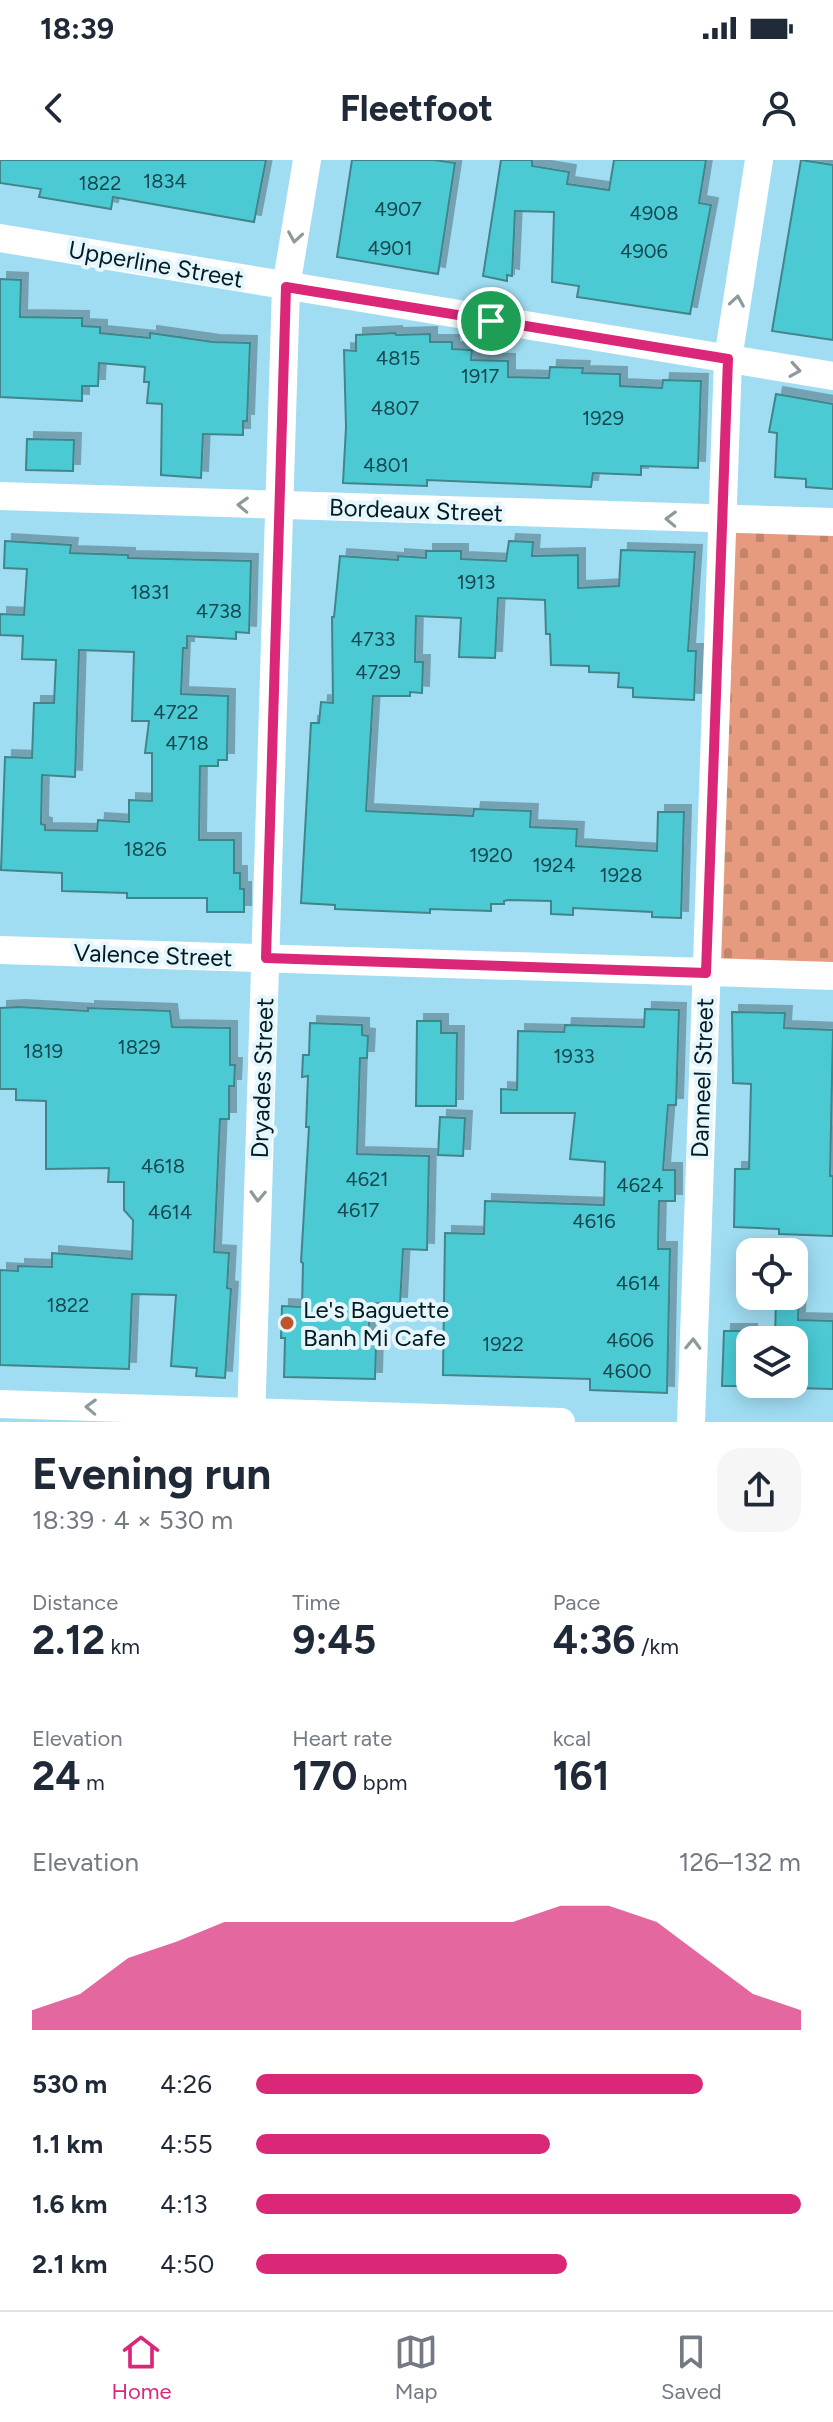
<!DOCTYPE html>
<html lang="en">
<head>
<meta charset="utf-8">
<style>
	:root { --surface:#fff; --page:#f6f6f7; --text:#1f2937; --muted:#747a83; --line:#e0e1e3; --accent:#db2777 }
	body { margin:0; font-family:Figtree,sans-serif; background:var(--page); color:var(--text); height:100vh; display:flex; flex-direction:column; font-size:30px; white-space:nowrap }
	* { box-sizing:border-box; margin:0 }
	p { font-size:26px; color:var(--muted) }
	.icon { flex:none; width:44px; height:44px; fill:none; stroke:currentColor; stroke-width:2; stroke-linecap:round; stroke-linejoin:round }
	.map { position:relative; height:1262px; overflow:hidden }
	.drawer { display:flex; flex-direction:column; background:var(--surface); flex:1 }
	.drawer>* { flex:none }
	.controls { position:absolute; left:736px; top:1078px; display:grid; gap:16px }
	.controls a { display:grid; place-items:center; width:72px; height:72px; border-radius:16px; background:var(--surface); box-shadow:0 4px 20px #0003; font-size:40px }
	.pin { position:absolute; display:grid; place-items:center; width:68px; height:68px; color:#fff; margin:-34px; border:4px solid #fff; border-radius:50%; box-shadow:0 2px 8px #0007 }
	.round { display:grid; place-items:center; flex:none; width:84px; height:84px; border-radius:24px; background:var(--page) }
	.head { display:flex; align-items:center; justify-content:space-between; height:136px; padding:0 32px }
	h1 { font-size:44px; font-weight:700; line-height:60px }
	.figures { display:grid; grid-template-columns:repeat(3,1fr); gap:12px; height:136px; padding:8px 32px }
	.figures div { display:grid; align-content:center }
	.figures b { font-size:40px; font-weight:700 }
	.figures small { font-size:22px; font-weight:400 }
	.figures p { font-size:22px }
	.chart { height:224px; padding:16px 32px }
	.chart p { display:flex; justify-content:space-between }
	.chart svg { width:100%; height:144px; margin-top:8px; fill:var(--accent); opacity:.7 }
	ul { padding:0 32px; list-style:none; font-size:26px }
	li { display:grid; grid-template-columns:128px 96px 1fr; align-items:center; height:60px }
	li i { height:20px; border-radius:10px; background:var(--accent) }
	.status { display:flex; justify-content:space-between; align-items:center; height:56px; padding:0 40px; background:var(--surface); direction:ltr }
	.status svg { height:22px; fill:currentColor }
	header { display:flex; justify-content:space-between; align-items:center; height:104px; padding:0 32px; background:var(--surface); font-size:36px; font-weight:700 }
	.menu { display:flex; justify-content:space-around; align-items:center; height:112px; border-top:2px solid var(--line); background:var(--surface); font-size:22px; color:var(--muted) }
	.menu a { display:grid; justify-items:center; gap:4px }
	.menu .on { color:var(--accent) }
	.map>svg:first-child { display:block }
	.cemetery { fill:url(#cemetery-stones) }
	.building { fill:#4ccad4; stroke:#41858a; stroke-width:2; fill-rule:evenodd; filter:url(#shadow) }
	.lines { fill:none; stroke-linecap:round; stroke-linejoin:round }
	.street { stroke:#fff; stroke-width:28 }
	.oneway { stroke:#8e999c }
	.route-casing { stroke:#fff; stroke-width:16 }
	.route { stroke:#db2777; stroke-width:10 }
	.poi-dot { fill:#bd572a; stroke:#e5f6fd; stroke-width:3 }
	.labels { text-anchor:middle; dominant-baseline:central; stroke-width:8; stroke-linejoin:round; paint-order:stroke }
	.number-label { font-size:20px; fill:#154850 }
	.street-label { font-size:24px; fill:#031c24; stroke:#e5f6fd }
	.poi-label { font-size:24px; fill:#031c24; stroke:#e5f6fd; text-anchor:start }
</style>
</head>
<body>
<div class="status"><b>18:39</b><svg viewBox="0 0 49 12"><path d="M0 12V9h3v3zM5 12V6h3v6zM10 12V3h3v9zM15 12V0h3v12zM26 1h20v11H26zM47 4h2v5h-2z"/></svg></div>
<header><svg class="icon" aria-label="back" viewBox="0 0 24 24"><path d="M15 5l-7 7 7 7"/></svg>Fleetfoot<svg class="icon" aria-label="person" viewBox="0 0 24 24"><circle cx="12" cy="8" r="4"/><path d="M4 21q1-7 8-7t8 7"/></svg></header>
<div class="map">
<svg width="833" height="1262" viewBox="0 0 833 1262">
	<defs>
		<pattern id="cemetery-stones" width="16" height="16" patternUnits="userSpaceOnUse" patternTransform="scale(2)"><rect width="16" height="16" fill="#e69b7e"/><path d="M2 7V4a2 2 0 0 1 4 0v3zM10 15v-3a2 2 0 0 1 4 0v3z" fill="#c4856d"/></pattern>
		<filter id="shadow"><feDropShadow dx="7" dy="-7" stdDeviation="0" flood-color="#0004"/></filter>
	</defs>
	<rect width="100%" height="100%" fill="#a0ddf3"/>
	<polygon class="cemetery" points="723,361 833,362 833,816 706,813"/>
	<g class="building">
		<polygon points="0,0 266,0 254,62 113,37 111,49 39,37 41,29 0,23"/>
		<polygon points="352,0 434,0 455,3 438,114 337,97"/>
		<polygon points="501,0 532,0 532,6 569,12 567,24 609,30 614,0 706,0 699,43 711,45 690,154 577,137 579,126 552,122 554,52 515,51 512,116 507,115 507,121 483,116"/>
		<polygon points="801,0 833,5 833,180 772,171"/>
		<polygon points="0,119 21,120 20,157 82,158 82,166 100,167 100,173 150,178 150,173 213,182 250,183 247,261 243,261 243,275 203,274 201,318 161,315 162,244 147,243 149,222 144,222 145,207 99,203 98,226 82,226 82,241 0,237"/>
		<polygon points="395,173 396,175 430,174 430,182 452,182 452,189 472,190 471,200 508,201 508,217 549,218 550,207 583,208 582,213 620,214 620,226 662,228 663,220 701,221 698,308 641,306 641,315 593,313 591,327 427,320 427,326 343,323 346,267 344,190 356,191 356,175"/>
		<polygon points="776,234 833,244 833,329 806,327 806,319 775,317 777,273 769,272"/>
		<polygon points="27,279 74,280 73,311 26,310"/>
		<path d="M5,381L71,385L70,393L128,395V398L251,401L249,473L236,472V479L187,476V488H183L181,534L228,536L227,600H218V606H200L199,680H234V713H240V729H244V752H207V738H127V733L62,731V713L1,710L5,597L32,598L34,543H54L56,500L22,499L23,476L0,475V454L24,455L27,409L4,408ZM79,490L134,492L132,561H149L145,593H152V641L129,640V662L98,660L97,671L45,670V665L41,664L42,615L75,617Z"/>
		<polygon points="509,381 533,382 532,396 578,395 578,428 619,426 621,390 695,392 688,491 696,491 694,540 633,537 633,528 618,527 619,513 589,512 589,506 551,505 550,474 546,474 545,440 498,438 495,498 459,497 461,458 416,456 415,502 423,502 422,533 410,532 410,536 373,536 366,651 473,656 474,649 531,651 530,667 577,669 576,686 657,691 658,652 684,652 681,758 652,757 652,752 573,748 573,755 551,754 551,741 508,740 504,741 504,744 491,744 491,751 430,749 430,753 335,749 335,745 301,743 311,563 319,563 321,542 333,543 332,457 334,457 340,396 398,400 398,396 426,398 426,391 461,391 461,399 506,401"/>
		<polygon points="19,847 88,851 88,848 170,851 172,867 230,868 230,905 235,905 234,926 229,926 229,959 220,959 214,1092 229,1093 227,1128 231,1129 225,1218 196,1216 197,1208 171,1206 176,1135 132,1134 129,1209 0,1205 0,1110 18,1111 18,1106 52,1107 52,1093 132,1099 133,1060 124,1050 124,1022 108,1022 109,1008 46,1009 46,941 16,940 16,929 0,929 0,848"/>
		<polygon points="645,849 679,850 676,945 668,945 663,1010 675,1010 675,1041 659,1041 658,1089 670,1089 667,1233 590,1230 590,1219 443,1215 445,1073 484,1074 485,1041 604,1045 605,1002 570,999 575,953 501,953 501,929 517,930 518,871 564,872 565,865 644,867"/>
		<polygon points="732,852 785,853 784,868 833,870 830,1016 833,1016 833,1076 779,1074 779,1069 734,1067 735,1009 749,1009 751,924 733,923"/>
		<polygon points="417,861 441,861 441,873 457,873 456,946 416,946"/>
		<polygon points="310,863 362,865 362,875 368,876 367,898 360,898 357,994 429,996 427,1090 403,1089 400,1144 370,1143 368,1185 376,1185 375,1219 284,1217 285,1178 281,1178 282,1146 302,1147 303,1103 301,1102 309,967 306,967 308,916 302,917 303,895 309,895"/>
		<polygon points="440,957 465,958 463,996 438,995"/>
		<polygon points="776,1136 799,1136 798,1160 833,1161 833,1229 794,1228 794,1180 775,1180"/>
		<polygon points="724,1171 750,1171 750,1226 722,1226"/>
	</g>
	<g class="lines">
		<g class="street">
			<polyline points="0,78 833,216"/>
			<polyline points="0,336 833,362"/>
			<polyline points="0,790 833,816"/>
			<polyline points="0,1244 561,1262"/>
			<polyline points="251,1262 286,127 307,0"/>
			<polyline points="691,1262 728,199 759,0"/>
		</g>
	</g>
	<defs><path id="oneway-chevron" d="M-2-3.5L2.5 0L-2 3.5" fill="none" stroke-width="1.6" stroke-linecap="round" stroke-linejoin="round" transform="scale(2)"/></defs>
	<g class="oneway">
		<use href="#oneway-chevron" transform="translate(295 77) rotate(99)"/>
		<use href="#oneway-chevron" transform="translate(737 141) rotate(-81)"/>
		<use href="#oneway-chevron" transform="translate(795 210) rotate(9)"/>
		<use href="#oneway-chevron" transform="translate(243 345) rotate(-178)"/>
		<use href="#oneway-chevron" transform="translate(671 359) rotate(-178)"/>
		<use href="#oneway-chevron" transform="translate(258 1036) rotate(92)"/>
		<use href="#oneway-chevron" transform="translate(693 1184) rotate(-88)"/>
		<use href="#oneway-chevron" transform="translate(91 1247) rotate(-178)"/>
	</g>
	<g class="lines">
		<g class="route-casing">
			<polygon id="route" points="286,127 728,199 706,813 266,798"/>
		</g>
		<use href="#route" class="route"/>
	</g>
	<circle class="poi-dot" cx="287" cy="1163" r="8"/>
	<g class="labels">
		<g class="number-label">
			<text x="165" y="21">1834</text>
			<text x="100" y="23">1822</text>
			<text x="398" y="49">4907</text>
			<text x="654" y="53">4908</text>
			<text x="390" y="88">4901</text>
			<text x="644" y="91">4906</text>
			<text x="398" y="198">4815</text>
			<text x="480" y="216">1917</text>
			<text x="395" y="248">4807</text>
			<text x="603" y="258">1929</text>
			<text x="386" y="305">4801</text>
			<text x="476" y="422">1913</text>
			<text x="150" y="432">1831</text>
			<text x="219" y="451">4738</text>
			<text x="373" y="479">4733</text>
			<text x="378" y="512">4729</text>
			<text x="176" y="552">4722</text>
			<text x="187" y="583">4718</text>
			<text x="145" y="689">1826</text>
			<text x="491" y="695">1920</text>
			<text x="554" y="705">1924</text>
			<text x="621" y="715">1928</text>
			<text x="139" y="887">1829</text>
			<text x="43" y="891">1819</text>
			<text x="574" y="896">1933</text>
			<text x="163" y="1006">4618</text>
			<text x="367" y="1019">4621</text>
			<text x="640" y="1025">4624</text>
			<text x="358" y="1050">4617</text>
			<text x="170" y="1052">4614</text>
			<text x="594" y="1061">4616</text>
			<text x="638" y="1123">4614</text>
			<text x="68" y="1145">1822</text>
			<text x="630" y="1180">4606</text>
			<text x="503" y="1184">1922</text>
			<text x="627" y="1211">4600</text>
		</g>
		<g class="street-label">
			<text transform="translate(156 104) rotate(10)">Upperline Street</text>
			<text transform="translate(416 350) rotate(2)">Bordeaux Street</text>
			<text transform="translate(153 795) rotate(2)">Valence Street</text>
			<text transform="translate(262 918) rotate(-88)">Dryades Street</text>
			<text transform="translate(702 918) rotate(-88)">Danneel Street</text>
		</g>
		<g class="poi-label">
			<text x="303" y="1149">Le's Baguette<tspan x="303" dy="28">Banh Mi Cafe</tspan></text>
		</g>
	</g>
</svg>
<div class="controls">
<a><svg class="icon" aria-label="locate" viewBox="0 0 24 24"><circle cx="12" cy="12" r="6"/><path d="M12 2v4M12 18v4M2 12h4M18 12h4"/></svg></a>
<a><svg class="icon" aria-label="layers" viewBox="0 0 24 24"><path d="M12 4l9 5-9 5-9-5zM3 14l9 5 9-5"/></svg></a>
</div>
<div class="pin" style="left:491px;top:161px;background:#1e9e55"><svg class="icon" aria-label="arrive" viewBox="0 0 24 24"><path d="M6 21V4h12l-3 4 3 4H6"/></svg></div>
</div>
<section class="drawer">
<div class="head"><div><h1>Evening run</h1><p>18:39 · 4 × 530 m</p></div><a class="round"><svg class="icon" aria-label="share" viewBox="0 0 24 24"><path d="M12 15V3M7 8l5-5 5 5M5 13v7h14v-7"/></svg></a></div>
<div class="figures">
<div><p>Distance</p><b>2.12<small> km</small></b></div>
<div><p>Time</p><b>9:45</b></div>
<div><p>Pace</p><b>4:36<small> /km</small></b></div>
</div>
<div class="figures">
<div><p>Elevation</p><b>24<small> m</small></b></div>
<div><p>Heart rate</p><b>170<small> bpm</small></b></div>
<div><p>kcal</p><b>161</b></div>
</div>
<div class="chart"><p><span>Elevation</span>126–132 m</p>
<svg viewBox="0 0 160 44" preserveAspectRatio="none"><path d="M0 44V38L10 33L20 22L30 17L40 11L50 11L60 11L70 11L80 11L90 11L100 11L110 6L120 6L130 11L140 22L150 33L160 38V44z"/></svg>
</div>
<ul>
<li><b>530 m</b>4:26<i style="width:82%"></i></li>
<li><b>1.1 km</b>4:55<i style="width:54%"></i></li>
<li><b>1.6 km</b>4:13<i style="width:100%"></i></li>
<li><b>2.1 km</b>4:50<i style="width:57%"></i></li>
</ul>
</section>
<nav class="menu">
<a class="on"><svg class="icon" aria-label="home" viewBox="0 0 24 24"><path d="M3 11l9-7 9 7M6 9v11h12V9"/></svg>Home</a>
<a><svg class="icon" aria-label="map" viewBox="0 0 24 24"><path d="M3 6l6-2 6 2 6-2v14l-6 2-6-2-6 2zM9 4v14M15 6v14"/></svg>Map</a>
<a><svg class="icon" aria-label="saved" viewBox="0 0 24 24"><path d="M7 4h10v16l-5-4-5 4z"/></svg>Saved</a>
</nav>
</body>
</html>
